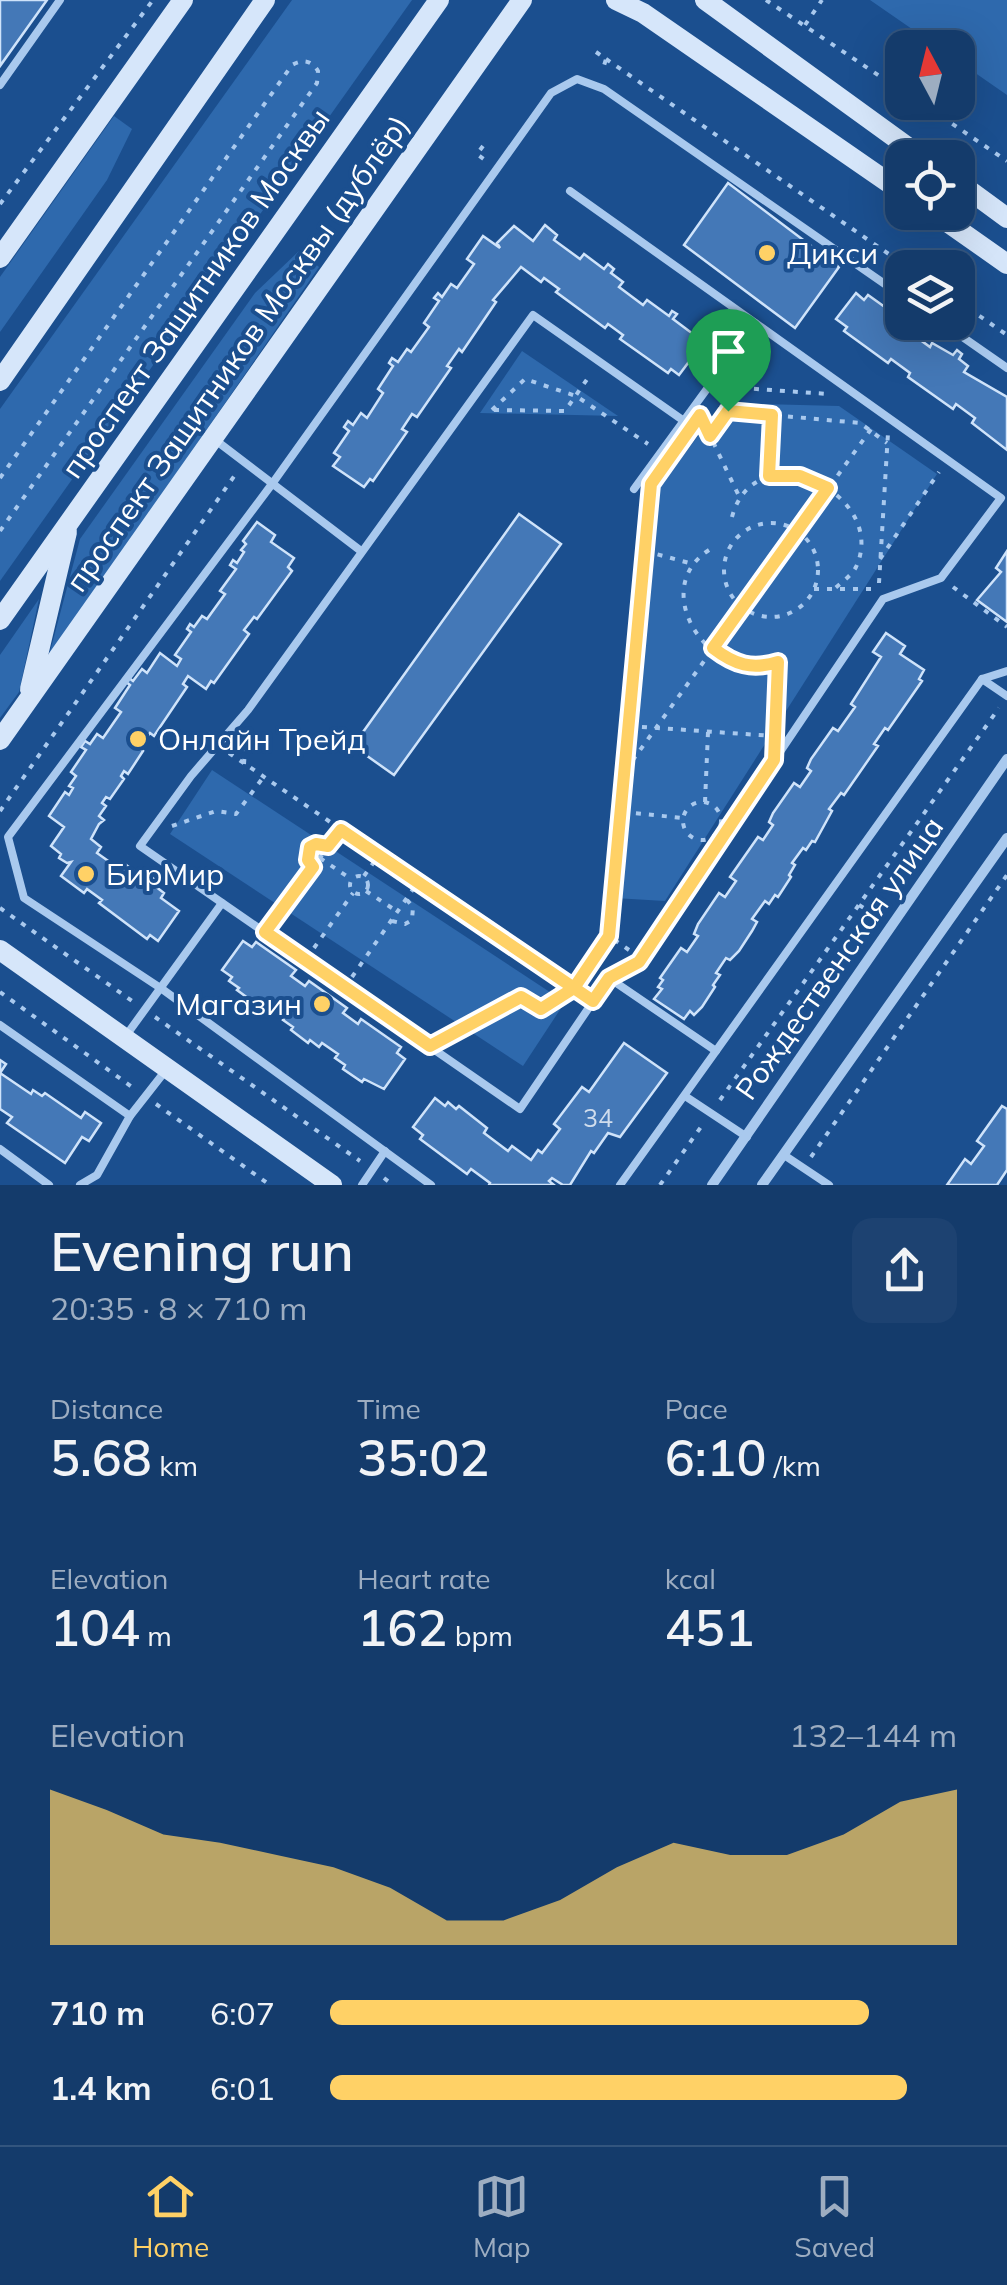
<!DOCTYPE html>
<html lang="en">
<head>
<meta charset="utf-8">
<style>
	:root { --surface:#143b6b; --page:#1d4271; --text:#f1f3f6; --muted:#9dadc1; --line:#33557e; --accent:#ffd166 }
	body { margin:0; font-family:Mulish,sans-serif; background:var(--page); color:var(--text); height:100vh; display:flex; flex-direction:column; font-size:38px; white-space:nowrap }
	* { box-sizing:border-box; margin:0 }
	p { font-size:32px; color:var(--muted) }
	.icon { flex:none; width:55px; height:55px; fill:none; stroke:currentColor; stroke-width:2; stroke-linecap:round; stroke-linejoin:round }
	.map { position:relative; height:1185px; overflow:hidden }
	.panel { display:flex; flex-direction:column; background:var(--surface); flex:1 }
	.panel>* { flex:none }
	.needle { width:65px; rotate:353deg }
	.fabs { position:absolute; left:885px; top:30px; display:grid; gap:20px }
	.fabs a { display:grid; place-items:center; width:90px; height:90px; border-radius:20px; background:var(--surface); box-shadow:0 10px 40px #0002,0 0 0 2px var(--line); font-size:50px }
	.pin { position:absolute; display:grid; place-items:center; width:85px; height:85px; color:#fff; margin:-102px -42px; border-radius:50% 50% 50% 0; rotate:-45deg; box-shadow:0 0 10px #0007 }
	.pin .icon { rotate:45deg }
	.round { display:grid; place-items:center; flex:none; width:105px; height:105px; border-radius:20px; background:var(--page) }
	.overview { display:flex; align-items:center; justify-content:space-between; height:170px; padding:0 50px }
	h1 { font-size:55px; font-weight:600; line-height:75px }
	.stats { display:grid; grid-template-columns:repeat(3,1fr); gap:15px; height:170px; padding:10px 50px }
	.stats div { display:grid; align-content:center }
	.stats b { font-size:50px; font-weight:600 }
	.stats small { font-size:28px; font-weight:400 }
	.stats p { font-size:28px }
	.chart { height:280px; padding:20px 50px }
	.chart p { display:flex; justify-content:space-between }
	.chart svg { width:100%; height:180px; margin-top:10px; fill:var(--accent); opacity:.7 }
	ul { padding:0 50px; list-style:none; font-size:32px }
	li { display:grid; grid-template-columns:160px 120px 1fr; align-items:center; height:75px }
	li i { height:25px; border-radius:12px; background:var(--accent) }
	.dock { display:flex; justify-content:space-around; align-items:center; height:140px; border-top:2px solid var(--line); background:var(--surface); font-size:28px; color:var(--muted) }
	.dock a { display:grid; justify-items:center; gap:5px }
	.dock .selected { color:var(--accent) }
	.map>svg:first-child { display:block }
	.green { fill:#2e69ad }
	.building { fill:#4478b7; stroke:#cfe3fa; stroke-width:2.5 }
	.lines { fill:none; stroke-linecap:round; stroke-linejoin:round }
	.path { stroke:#a9c9ee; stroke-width:4; stroke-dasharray:5 8; stroke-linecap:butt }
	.lane { stroke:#a9c9ee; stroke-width:8 }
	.street { stroke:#a9c9ee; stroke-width:10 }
	.secondary { stroke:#d6e6fa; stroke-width:20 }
	.route-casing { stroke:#fff; stroke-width:20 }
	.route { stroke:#ffd166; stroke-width:12 }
	.poi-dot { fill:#ffd166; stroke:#1b4f8f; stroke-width:4 }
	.labels { text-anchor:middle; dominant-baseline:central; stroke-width:8; stroke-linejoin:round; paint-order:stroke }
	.number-label { font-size:25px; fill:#d0dded }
	.poi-label { font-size:30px; fill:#fff; stroke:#1b4f8f; text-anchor:start }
	.street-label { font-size:30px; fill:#fff; stroke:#1b4f8f }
</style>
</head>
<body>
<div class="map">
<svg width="1007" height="1185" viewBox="0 0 1007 1185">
	<rect width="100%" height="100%" fill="#1b4f8f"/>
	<g class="green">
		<polygon points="292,0 412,0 0,581 0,409"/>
		<polygon points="870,0 1007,0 1007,95 958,61 958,48 938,47"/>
		<polygon points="114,116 132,129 107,180 0,332 0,277"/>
		<polygon points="299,251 319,267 48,659 80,539 255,293"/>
		<polygon points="522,351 618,416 480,413"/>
		<polygon points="723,403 839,406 937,474 665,901 614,898 660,486"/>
		<polygon points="39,599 19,692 0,718 0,655"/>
		<polygon points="212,770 565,1002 523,1066 170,834"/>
	</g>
	<g class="building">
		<polygon points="0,0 47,0 0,66"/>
		<polygon points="728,183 839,267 795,328 684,245"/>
		<polygon points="545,225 557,235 554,240 580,259 584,254 604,269 608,264 614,269 611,273 623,282 619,287 643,305 647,300 669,316 672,311 677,314 673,319 693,334 699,326 716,339 703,356 696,352 691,365 688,363 679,375 671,369 668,373 620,339 623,335 608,324 605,328 556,292 559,289 544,278 541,282 521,267 493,300 496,302 462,352 459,349 447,366 451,368 417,417 412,414 402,429 407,432 373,481 370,479 364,487 333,466 340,457 334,453 349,431 344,427 348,421 353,425 361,413 367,418 383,393 378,389 393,366 389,363 392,358 398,362 407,349 411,352 429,327 424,323 439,301 434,298 438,293 442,297 451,284 457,288 474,264 467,259 483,236 500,248 497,243 514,226 533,241"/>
		<polygon points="856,293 864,300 868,295 889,310 893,304 897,307 892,313 902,320 900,325 930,347 932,343 953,355 957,350 962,354 959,359 968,366 964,372 1007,397 1007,450 972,423 975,418 956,404 953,409 908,377 910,373 891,359 888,363 844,331 847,327 836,319"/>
		<polygon points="519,514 561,544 394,775 353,746"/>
		<polygon points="257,522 275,535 271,542 294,558 288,567 292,571 257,619 254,617 244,630 249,634 214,683 211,681 206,689 188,676 183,684 187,687 154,736 150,733 139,748 143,751 128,774 124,771 121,776 124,779 110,799 106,797 102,803 106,806 99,816 104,820 99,824 91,839 101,847 97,853 121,870 125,864 147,881 150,876 154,879 151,883 164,893 161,898 179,911 158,941 150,935 147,939 99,903 102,900 87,889 84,893 61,876 71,862 67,863 59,858 61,854 51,846 64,827 49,816 65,792 69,795 73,788 69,786 76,776 71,772 86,750 81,747 85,741 90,744 97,734 103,738 121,712 115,708 130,685 126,682 129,678 133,681 142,669 147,673 160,653 177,666 181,659 175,655 191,632 187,629 190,624 194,627 202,616 207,619 225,594 220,591 236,569 230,565 233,560 237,563 244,552 241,550 246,544 243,541"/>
		<polygon points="1007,551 1007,622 977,600 1001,572 996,568"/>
		<polygon points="886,633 905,646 900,654 924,670 919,679 922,681 888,730 885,728 874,744 878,746 844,795 841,793 829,809 832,811 815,842 812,841 806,850 803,848 792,863 795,865 789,875 791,877 778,897 775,895 769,904 765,901 752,919 757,922 752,931 739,951 730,960 726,958 716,973 720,975 713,985 715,987 702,1007 694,1015 690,1011 684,1019 654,999 662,989 658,987 663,980 660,978 681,948 687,952 698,936 694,934 698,924 719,893 725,897 736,881 730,877 758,837 763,840 773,825 769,822 773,813 794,783 800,787 811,771 807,768 811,759 833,728 838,731 855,707 851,704 881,657 873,652"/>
		<polygon points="243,941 252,947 256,942 296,970 291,976 305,986 309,981 347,1008 343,1013 358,1024 361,1019 401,1047 397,1053 405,1059 384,1089 364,1079 362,1082 343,1069 345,1065 335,1058 338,1054 322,1043 319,1047 310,1040 308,1043 291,1030 293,1027 283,1020 286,1016 271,1006 268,1009 258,1001 256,1004 237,990 239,988 229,981 232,977 222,970"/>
		<polygon points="624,1043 667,1073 620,1137 608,1133 594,1153 591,1151 570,1185 563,1185 552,1178 549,1181 554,1185 489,1185 490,1183 471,1169 467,1174 420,1139 423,1135 413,1127 435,1098 445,1106 448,1102 456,1109 459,1106 487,1128 484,1133 508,1151 512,1146 531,1160 538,1150 542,1153 560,1129 554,1124 582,1087 589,1092"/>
		<polygon points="0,1060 6,1064 0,1073 31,1094 33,1090 42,1096 45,1093 81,1118 85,1112 101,1123 89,1141 82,1137 65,1163 7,1123 12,1117 0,1109"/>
		<polygon points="1002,1106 1007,1109 1007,1170 997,1185 947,1185 965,1159 971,1164 984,1146 977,1141"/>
	</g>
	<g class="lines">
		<g class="path">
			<polyline points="766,0 902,91"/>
			<polyline points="805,25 822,0"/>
			<polyline points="596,52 606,59 602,72"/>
			<polyline points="606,59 909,268"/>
			<polyline points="920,102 1007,161"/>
			<polyline points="483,146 477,154 485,160"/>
			<polyline points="0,204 153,0"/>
			<polyline points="958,301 1007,335"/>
			<polyline points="728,387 828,394"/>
			<polyline points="492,410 525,379 576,396 648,444"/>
			<polyline points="494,410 565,411 590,375"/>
			<polyline points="702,419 739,496"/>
			<polyline points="710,436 728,411 860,423 887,443"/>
			<polyline points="769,475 773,415"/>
			<path d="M0,478L292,65C303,59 311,60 318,71L317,83L0,531"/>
			<path d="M732,517C755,430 890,494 856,567C852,575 842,582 834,589"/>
			<circle cx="771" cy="570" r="47"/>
			<path d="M709,550C656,584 694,658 748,667C758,669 768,665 778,662L775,731"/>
			<polyline points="645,551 693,564"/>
			<polyline points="880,559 939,472"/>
			<polyline points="879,583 888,433"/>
			<polyline points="953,587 1007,627"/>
			<polyline points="814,589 875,589"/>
			<polyline points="629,726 773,736"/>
			<polyline points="229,753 581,993"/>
			<polyline points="244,764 246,735"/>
			<polyline points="625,771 874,425"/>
			<polyline points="705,802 708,732"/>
			<circle cx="702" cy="821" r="19"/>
			<polyline points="0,811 235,475"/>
			<polyline points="623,812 683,818"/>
			<polyline points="172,826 216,811 236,814 262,779"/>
			<polyline points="320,858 351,879"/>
			<polyline points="313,867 308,860 310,847 327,846"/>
			<circle cx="359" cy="885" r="9"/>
			<polyline points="364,876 379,855"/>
			<polyline points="366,891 398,912"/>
			<polyline points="859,905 880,918"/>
			<polyline points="0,908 135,1003"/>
			<polyline points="392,921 405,924 412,920 413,907 407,900"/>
			<polyline points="273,922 341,829"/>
			<polyline points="314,948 353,893"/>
			<polyline points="629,950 609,936 650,492"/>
			<polyline points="352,977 418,882"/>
			<polyline points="0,992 132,1087"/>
			<polyline points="155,1017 360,1161"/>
			<polyline points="443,1040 521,997 541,1009 563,994 570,994 609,936"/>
			<polyline points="720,1100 999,708"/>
			<polyline points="156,1104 270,1185"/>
			<polyline points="811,1157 1007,875"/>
			<polyline points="384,1178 393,1185"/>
			<polyline points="660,1185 703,1124"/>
		</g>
		<g class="lane">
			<polyline points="0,85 60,0"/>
			<polyline points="570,191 1001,498 941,578 883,599 639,961 609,978"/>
			<polyline points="941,322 1007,368"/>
			<polyline points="684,421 533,315 248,710 191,776 140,846 520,1109 609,978 716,1051 982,679 1007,671"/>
			<polyline points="214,439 361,551"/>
			<polyline points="634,489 755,323"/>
			<polyline points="982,679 1007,696"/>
			<polyline points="0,1025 130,1116"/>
			<polyline points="125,1037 222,903"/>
			<polyline points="685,1096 747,1137"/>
			<polyline points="0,1149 49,1185"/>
			<polyline points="784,1155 829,1185"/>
			<polyline points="80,1185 97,1175 130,1116 166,1070"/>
			<polyline points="362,1185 385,1151"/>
			<polyline points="431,1185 162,989 24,898 8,837 272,484 551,93 577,79 604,89 902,296"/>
			<polyline points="620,1185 716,1051"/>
		</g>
		<g class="street">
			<polyline points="712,1185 1007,759"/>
			<polyline points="762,1185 1007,838"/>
		</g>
		<g class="secondary">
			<polyline points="616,0 643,13 902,192"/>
			<polyline points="705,0 923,158"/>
			<polyline points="958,182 1007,218"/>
			<polyline points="933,212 1007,264"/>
			<polyline points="0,258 183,0"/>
			<polyline points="0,381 265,0"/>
			<polyline points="0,620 439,0"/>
			<polyline points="30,689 67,532"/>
			<polyline points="0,740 522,0"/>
			<polyline points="0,950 332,1185"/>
		</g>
	</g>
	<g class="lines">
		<g class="route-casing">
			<path id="route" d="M728,411L710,436L700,415L651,484L609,936L574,988L341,830L328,846L316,844L310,847L308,860L313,867L265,932L430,1046L521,997L541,1009L574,988L593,1001L609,978L639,962L774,760L778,662C752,670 735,665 713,648L828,488L800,476H769L772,415L728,411"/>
		</g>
		<use href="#route" class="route"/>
	</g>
	<g class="poi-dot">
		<circle cx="767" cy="253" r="10"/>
		<circle cx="138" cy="739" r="10"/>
		<circle cx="86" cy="874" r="10"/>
		<circle cx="322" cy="1004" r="10"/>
	</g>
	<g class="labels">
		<g class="number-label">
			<text x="598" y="1117">34</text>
		</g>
		<g class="poi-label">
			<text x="787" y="253">Дикси</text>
			<text x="158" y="739">Онлайн Трейд</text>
			<text x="106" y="874">БирМир</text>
			<text x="302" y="1004" text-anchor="end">Магазин</text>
		</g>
		<g class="street-label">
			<text transform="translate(195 293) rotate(-55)">проспект Защитников Москвы</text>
			<text transform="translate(237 353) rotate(-55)">проспект Защитников Москвы (дублёр)</text>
			<text transform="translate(839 958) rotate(-55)">Рождественская улица</text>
		</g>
	</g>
</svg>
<div class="fabs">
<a><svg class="needle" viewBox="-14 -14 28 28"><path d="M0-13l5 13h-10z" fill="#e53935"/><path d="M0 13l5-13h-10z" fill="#9dadc1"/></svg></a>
<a><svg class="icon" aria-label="locate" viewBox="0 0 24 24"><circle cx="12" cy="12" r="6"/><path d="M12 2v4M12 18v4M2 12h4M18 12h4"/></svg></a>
<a><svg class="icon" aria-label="layers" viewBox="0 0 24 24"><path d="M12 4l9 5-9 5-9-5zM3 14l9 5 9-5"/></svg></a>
</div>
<div class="pin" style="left:728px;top:411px;background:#1e9e55"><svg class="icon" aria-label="arrive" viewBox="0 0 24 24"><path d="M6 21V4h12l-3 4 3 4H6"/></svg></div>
</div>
<section class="panel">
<div class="overview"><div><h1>Evening run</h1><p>20:35 · 8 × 710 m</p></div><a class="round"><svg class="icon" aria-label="share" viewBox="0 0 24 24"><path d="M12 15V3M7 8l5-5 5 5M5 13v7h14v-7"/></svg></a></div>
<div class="stats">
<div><p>Distance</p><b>5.68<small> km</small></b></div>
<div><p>Time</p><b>35:02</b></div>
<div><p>Pace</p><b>6:10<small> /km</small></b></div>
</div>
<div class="stats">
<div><p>Elevation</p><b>104<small> m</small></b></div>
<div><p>Heart rate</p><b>162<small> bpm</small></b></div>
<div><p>kcal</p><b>451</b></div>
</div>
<div class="chart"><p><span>Elevation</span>132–144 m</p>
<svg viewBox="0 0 160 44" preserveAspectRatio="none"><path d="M0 44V6L10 11L20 17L30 19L40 22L50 25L60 30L70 38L80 38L90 33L100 25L110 19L120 22L130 22L140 17L150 9L160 6V44z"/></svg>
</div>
<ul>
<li><b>710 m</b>6:07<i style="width:86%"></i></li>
<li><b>1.4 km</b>6:01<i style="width:92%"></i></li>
</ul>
</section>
<nav class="dock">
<a class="selected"><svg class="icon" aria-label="home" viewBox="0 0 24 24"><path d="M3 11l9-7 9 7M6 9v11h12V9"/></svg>Home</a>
<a><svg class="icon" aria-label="map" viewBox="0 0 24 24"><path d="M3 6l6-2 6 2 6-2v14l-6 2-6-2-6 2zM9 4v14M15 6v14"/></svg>Map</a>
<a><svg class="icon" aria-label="saved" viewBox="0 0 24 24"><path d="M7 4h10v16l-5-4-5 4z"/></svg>Saved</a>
</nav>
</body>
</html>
